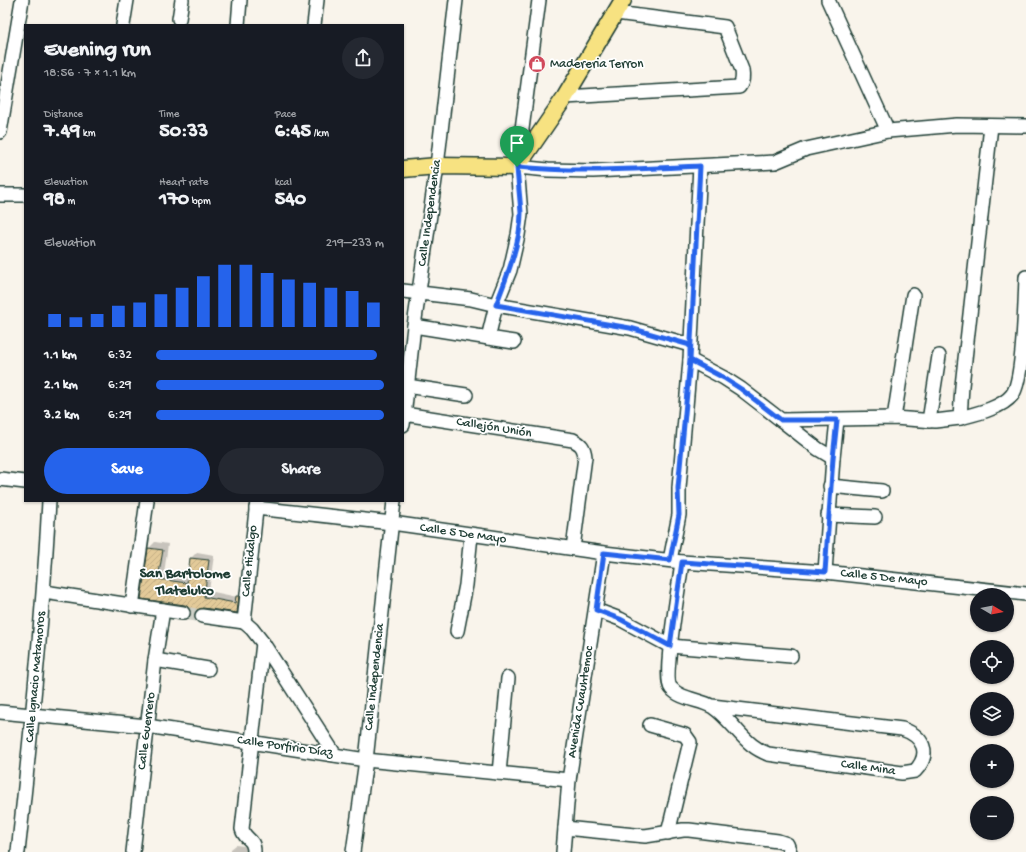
<!DOCTYPE html>
<html lang="en">
<head>
<meta charset="utf-8">
<style>
	:root { --surface:#171b24; --page:#242831; --text:#f1f3f6; --muted:#9ea1a6; --accent:#2563eb }
	body { margin:0; font-family:"Gochi Hand",sans-serif; background:var(--page); color:var(--text); height:100vh; display:flex; flex-direction:column; font-size:15px; white-space:nowrap }
	* { box-sizing:border-box; margin:0 }
	p { font-size:13px; color:var(--muted) }
	.icon { flex:none; width:22px; height:22px; fill:none; stroke:currentColor; stroke-width:2; stroke-linecap:round; stroke-linejoin:round }
	.map { position:relative; flex:1; overflow:hidden }
	.sheet { position:absolute; left:24px; top:24px; width:380px; height:478px; display:flex; flex-direction:column; background:var(--surface); border-radius:0px; box-shadow:0 1px 3px #0004 }
	.sheet>* { flex:none }
	.needle { width:26px; rotate:100deg }
	.buttons { position:absolute; left:970px; top:588px; display:grid; gap:8px }
	.buttons a { display:grid; place-items:center; width:44px; height:44px; border-radius:50%; background:var(--surface); box-shadow:0 1px 3px #0004; font-size:20px }
	.pin { position:absolute; display:grid; place-items:center; width:34px; height:34px; color:#fff; margin:-41px -17px; border-radius:50% 50% 50% 0; rotate:-45deg; box-shadow:0 0 4px #0007 }
	.pin .icon { rotate:45deg }
	.round { display:grid; place-items:center; flex:none; width:42px; height:42px; border-radius:21px; background:var(--page) }
	.overview { display:flex; align-items:center; justify-content:space-between; height:68px; padding:0 20px }
	h1 { font-size:22px; font-weight:800; line-height:30px }
	.stats { display:grid; grid-template-columns:repeat(3,1fr); gap:6px; height:68px; padding:4px 20px }
	.stats div { display:grid; align-content:center }
	.stats b { font-size:20px; font-weight:800 }
	.stats small { font-size:11px; font-weight:400 }
	.stats p { font-size:11px }
	.chart { height:112px; padding:8px 20px }
	.chart p { display:flex; justify-content:space-between }
	.chart svg { width:100%; height:72px; margin-top:4px; stroke:var(--accent); stroke-width:6 }
	.primary-button { display:flex; gap:8px; margin-top:auto; padding:8px 20px }
	.primary-button a { flex:1; height:46px; border-radius:24px; background:var(--accent); color:#fff; font-size:16px; font-weight:800; line-height:46px; text-align:center }
	.primary-button a+a { background:var(--page); color:var(--text) }
	ul { padding:0 20px; list-style:none; font-size:13px }
	li { display:grid; grid-template-columns:64px 48px 1fr; align-items:center; height:30px }
	li i { height:10px; border-radius:5px; background:var(--accent) }
	.map>svg:first-child { display:block }
	.shadow { fill:#0003 }
	.building { fill:url(#building-hatch); stroke:#1f3d34 }
	.lines { fill:none; stroke-linecap:round; stroke-linejoin:round }
	.minor-tunnel { stroke:#cdcfc6; stroke-width:13; stroke-dasharray:13 6; stroke-linecap:butt }
	.minor-casing { stroke:#1f3d34; stroke-width:16 }
	.major-casing { stroke:#1f3d34; stroke-width:19 }
	.minor { stroke:#fff; stroke-width:13 }
	.major { stroke:#f7e281; stroke-width:16 }
	.route-casing { stroke:#fff; stroke-width:8 }
	.route { stroke:#2563eb; stroke-width:5 }
	.labels { text-anchor:middle; dominant-baseline:central; stroke-width:3.5; stroke-linejoin:round; paint-order:stroke }
	.poi-label { font-size:13px; fill:#1f3d34; stroke:#fff; text-anchor:start }
	.street-label { font-size:13px; fill:#1f3d34; stroke:#fff }
	.quarter-label { font-size:15px; font-weight:bold; fill:#1f3d34; stroke:#fff }
</style>
</head>
<body>
<div class="map">
<svg width="1026" height="852" viewBox="0 0 1026 852">
	<defs>
		<pattern id="building-hatch" width="6" height="6" patternUnits="userSpaceOnUse"><rect width="6" height="6" fill="#e3ca99"/><path d="M-1 1l2-2M0 6l6-6M5 7l2-2" fill="none" stroke="#c2ae84"/></pattern>
	</defs>
	<rect width="100%" height="100%" fill="#f9f4eb"/>
	<filter id="ink" filterUnits="userSpaceOnUse"><feTurbulence type="fractalNoise" baseFrequency=".025" numOctaves="2"/><feDisplacementMap in="SourceGraphic" scale="8" xChannelSelector="R" yChannelSelector="G"/><feConvolveMatrix kernelMatrix="1 2 1 2 8 2 1 2 1" color-interpolation-filters="sRGB"/></filter>
	<g filter="url(#ink)">
		<g class="shadow">
			<polygon points="155,542 168,544 164,574 189,577 191,558 197,552 214,555 209,591 237,597 243,590 242,606 237,612 201,608 200,612 194,618 189,606 185,604 142,598 149,548"/>
			<polygon points="236,845 250,847 250,852 231,852 231,849"/>
		</g>
		<polygon class="building" points="148,548 163,550 158,579 187,583 190,558 209,560 204,597 235,603 236,596 239,596 237,613 203,608 199,609 196,611 195,619 189,618 191,615 191,610 188,607 185,605 141,599"/>
		<g class="lines">
			<polyline class="minor-tunnel" points="183,613 202,616"/>
			<g class="minor-casing">
				<g id="minor">
					<polyline points="828,0 888,131"/>
					<polyline points="179,19 182,0"/>
					<polyline points="123,25 127,0"/>
					<polyline points="238,25 240,0"/>
					<polyline points="314,25 317,0"/>
					<path d="M565,97L739,87C743,82 743,77 742,70L725,27L616,13"/>
					<polyline points="0,132 22,0"/>
					<polyline points="517,167 548,170 593,171 775,162 806,149 888,131 957,125 1026,126"/>
					<polyline points="0,195 25,195"/>
					<polyline points="403,291 471,299 496,305 630,328 690,345"/>
					<polyline points="414,326 514,342"/>
					<polyline points="488,338 496,305 510,270 518,235 521,214 517,167 539,0"/>
					<polyline points="690,360 724,378 741,389 781,420 894,418 935,421 960,418 962,386 991,126"/>
					<polyline points="407,386 466,395"/>
					<path d="M404,414L573,440C581,444 584,447 585,457L573,548"/>
					<polyline points="894,418 913,295"/>
					<path d="M960,418C975,414 1002,408 1012,395C1024,380 1025,299 1026,277"/>
					<polyline points="781,420 818,449 833,458"/>
					<polyline points="929,421 939,356"/>
					<polyline points="403,425 414,326 437,166 456,0"/>
					<polyline points="0,479 25,482"/>
					<polyline points="830,486 882,491"/>
					<polyline points="256,508 392,523 604,553 682,562 825,572 1026,594"/>
					<polyline points="828,515 875,517"/>
					<polyline points="670,560 679,515 679,488 690,360 700,166"/>
					<path d="M682,562C680,581 662,678 671,688C681,700 700,699 713,707C728,717 738,734 752,745C757,749 763,752 768,754L902,773L915,771C932,753 923,736 902,729L712,706"/>
					<polyline points="825,572 833,458 837,420"/>
					<polyline points="44,592 183,613"/>
					<polyline points="132,606 147,501"/>
					<polyline points="596,610 620,619 670,646 791,656"/>
					<polyline points="202,616 244,622"/>
					<polyline points="244,622 252,629 263,643 335,755"/>
					<polyline points="244,622 257,501"/>
					<polyline points="457,631 466,585 471,535"/>
					<polyline points="155,660 208,669"/>
					<polyline points="0,712 147,726 366,760 569,780"/>
					<polyline points="650,725 685,735 690,742 668,833"/>
					<polyline points="499,773 508,678"/>
					<polyline points="565,828 645,836 683,830 689,830 778,841 787,844 790,852"/>
					<path d="M18,852C31,735 43,618 49,501"/>
					<polyline points="133,852 155,660 163,610"/>
					<path d="M254,852C254,837 245,841 242,829L263,643"/>
					<polyline points="353,852 366,760 394,501"/>
					<polyline points="563,852 569,780 604,553"/>
				</g>
			</g>
			<g class="major-casing">
				<polyline id="major" points="403,169 437,166 517,167 565,97 623,0"/>
			</g>
			<use href="#minor" class="minor"/>
			<use href="#major" class="major"/>
		</g>
	</g>
	<g class="lines" filter="url(#ink)">
		<g class="route-casing">
			<path id="route" d="M517,167C518,182 520,198 521,213C521,241 506,279 496,305L630,328L690,345V360L678,488L679,515L670,560L604,553L596,610L620,619L670,646L682,562L825,572L833,458L837,420H781L741,389L724,378L690,360L700,166C639,169 578,173 517,167"/>
		</g>
		<use href="#route" class="route"/>
	</g>
	<defs>
		<g id="shop-disc" transform="scale(0.9)"><circle r="9.5" fill="#d1495b" stroke="#fff"/><path d="M-5-2.5h2.3a2.7 3.5 0 0 1 5.4 0H5L5.5 6h-11ZM-1.5-2.5h3a1.5 2.3 0 0 0-3 0Z" fill="#fff"/></g>
	</defs>
	<g fill-rule="evenodd">
		<use href="#shop-disc" x="537" y="64"/>
	</g>
	<g class="labels">
		<g class="poi-label">
			<text x="550" y="64">Madereria Terron</text>
		</g>
		<g class="street-label">
			<text transform="translate(430 213) rotate(-82)">Calle Independencia</text>
			<text transform="translate(494 428) rotate(9)">Callejón Unión</text>
			<text transform="translate(463 534) rotate(8)">Calle 5 De Mayo</text>
			<text transform="translate(250 561) rotate(-84)">Calle Hidalgo</text>
			<text transform="translate(884 578) rotate(6)">Calle 5 De Mayo</text>
			<text transform="translate(36 677) rotate(-85)">Calle Ignacio Matamoros</text>
			<text transform="translate(375 677) rotate(-84)">Calle Independencia</text>
			<text transform="translate(581 702) rotate(-81)">Avenida Cuauhtemoc</text>
			<text transform="translate(147 731) rotate(-83)">Calle Guerrero</text>
			<text transform="translate(285 747) rotate(8)">Calle Porfirio Díaz</text>
			<text transform="translate(868 768) rotate(8)">Calle Mina</text>
		</g>
		<g class="quarter-label">
			<text x="185" y="574">San Bartolome<tspan x="185" dy="17">Tlatelulco</tspan></text>
		</g>
	</g>
</svg>
<div class="buttons">
<a><svg class="needle" viewBox="-14 -14 28 28"><path d="M0-13l5 13h-10z" fill="#e53935"/><path d="M0 13l5-13h-10z" fill="#9ea1a6"/></svg></a>
<a><svg class="icon" aria-label="locate" viewBox="0 0 24 24"><circle cx="12" cy="12" r="6"/><path d="M12 2v4M12 18v4M2 12h4M18 12h4"/></svg></a>
<a><svg class="icon" aria-label="layers" viewBox="0 0 24 24"><path d="M12 4l9 5-9 5-9-5zM3 14l9 5 9-5"/></svg></a>
<a>+</a>
<a>−</a>
</div>
<div class="pin" style="left:517px;top:167px;background:#1e9e55"><svg class="icon" aria-label="arrive" viewBox="0 0 24 24"><path d="M6 21V4h12l-3 4 3 4H6"/></svg></div>
<section class="sheet">
<div class="overview"><div><h1>Evening run</h1><p>18:56 · 7 × 1.1 km</p></div><a class="round"><svg class="icon" aria-label="share" viewBox="0 0 24 24"><path d="M12 15V3M7 8l5-5 5 5M5 13v7h14v-7"/></svg></a></div>
<div class="stats">
<div><p>Distance</p><b>7.49<small> km</small></b></div>
<div><p>Time</p><b>50:33</b></div>
<div><p>Pace</p><b>6:45<small> /km</small></b></div>
</div>
<div class="stats">
<div><p>Elevation</p><b>98<small> m</small></b></div>
<div><p>Heart rate</p><b>170<small> bpm</small></b></div>
<div><p>kcal</p><b>540</b></div>
</div>
<div class="chart"><p><span>Elevation</span>219–233 m</p>
<svg viewBox="0 0 160 44" preserveAspectRatio="none"><path d="M5 44V36M15 44V38M25 44V36M35 44V31M45 44V29M55 44V24M65 44V20M75 44V13M85 44V6M95 44V6M105 44V11M115 44V15M125 44V17M135 44V20M145 44V22M155 44V29"/></svg>
</div>
<ul>
<li><b>1.1 km</b>6:32<i style="width:97%"></i></li>
<li><b>2.1 km</b>6:29<i style="width:100%"></i></li>
<li><b>3.2 km</b>6:29<i style="width:100%"></i></li>
</ul>
<div class="primary-button"><a>Save</a><a>Share</a></div>
</section>
</div>
</body>
</html>
